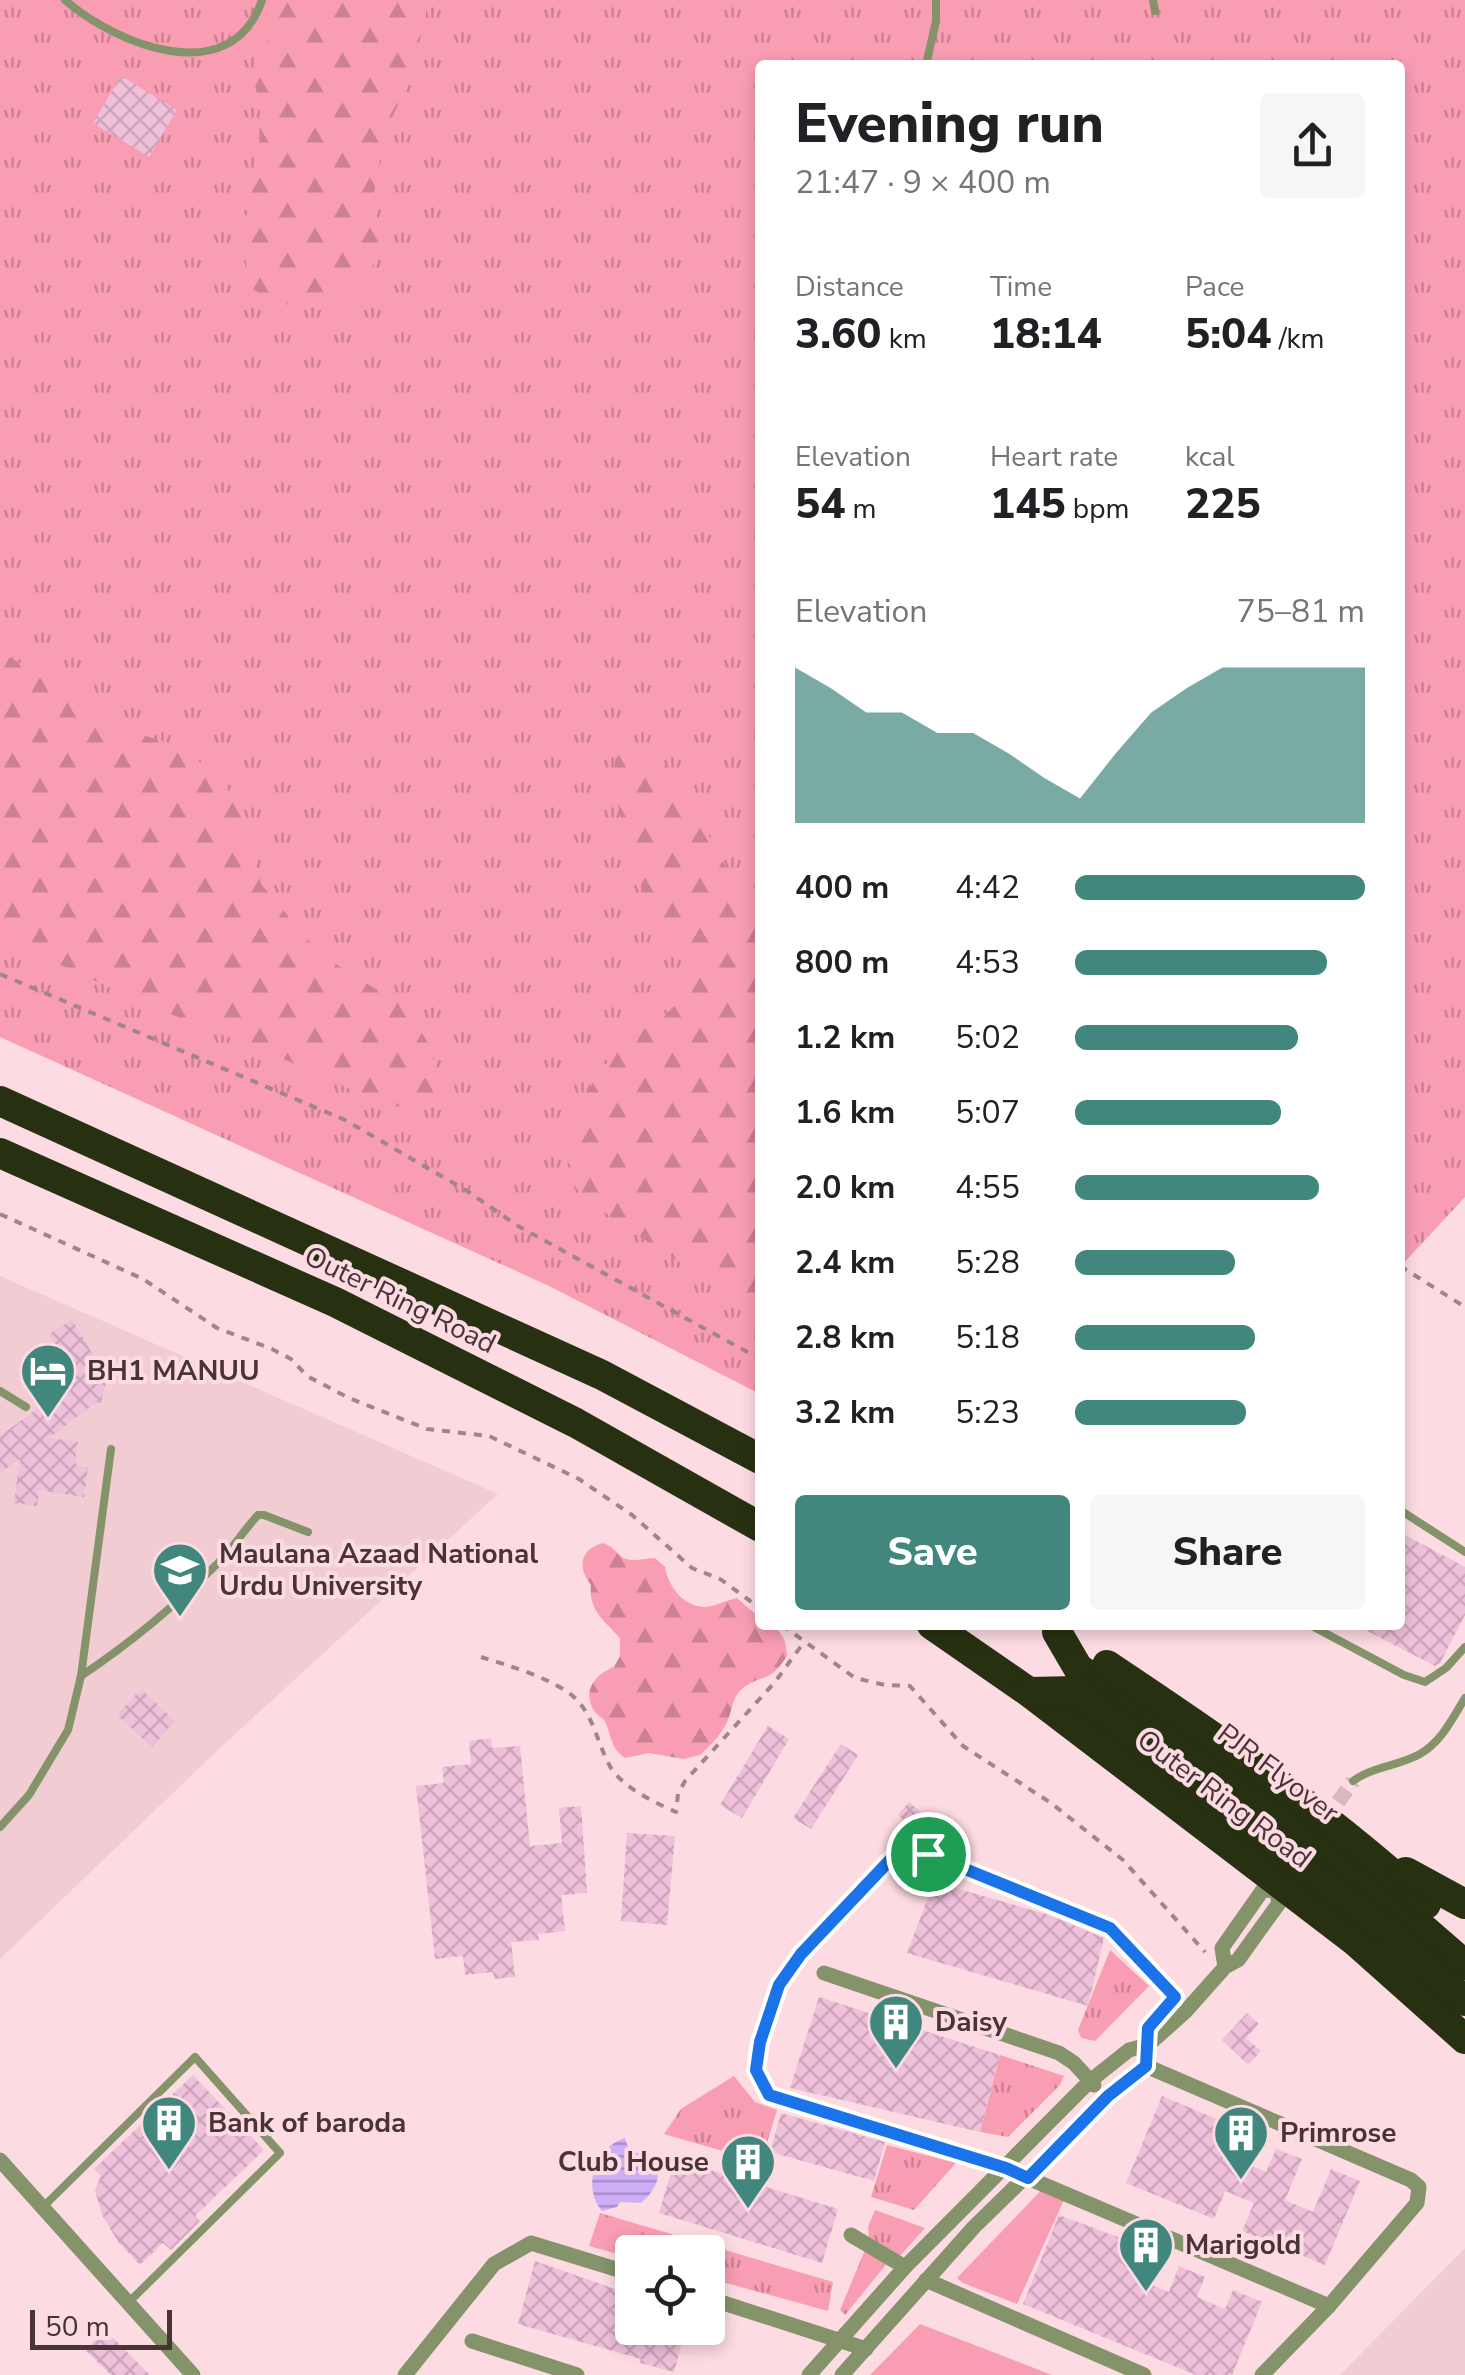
<!DOCTYPE html>
<html lang="en">
<head>
<meta charset="utf-8">
<style>
	:root { --surface:#fff; --page:#f6f6f6; --text:#202124; --muted:#757577; --accent:#41877e }
	body { margin:0; font-family:"Nunito Sans",sans-serif; background:var(--page); color:var(--text); height:100vh; display:flex; flex-direction:column; font-size:38px; white-space:nowrap }
	* { box-sizing:border-box; margin:0 }
	p { font-size:32px; color:var(--muted) }
	.icon { flex:none; width:55px; height:55px; fill:none; stroke:currentColor; stroke-width:2; stroke-linecap:round; stroke-linejoin:round }
	.map { position:relative; flex:1; overflow:hidden }
	.drawer { position:absolute; left:755px; top:60px; width:650px; height:1570px; display:flex; flex-direction:column; background:var(--surface); border-radius:10px; box-shadow:0 5px 15px #0003 }
	.drawer>* { flex:none }
	.tools { position:absolute; left:615px; top:2235px; display:grid; gap:20px }
	.tools a { display:grid; place-items:center; width:110px; height:110px; border-radius:10px; background:var(--surface); box-shadow:0 5px 15px #0003; font-size:50px }
	.scale { position:absolute; left:30px; bottom:25px; width:142px; box-sizing:border-box; padding-left:10px; border:5px solid #483337; border-top:0; font-size:28px; line-height:35px; white-space:nowrap; color:#483337; -webkit-text-stroke:8px #fddbe2; paint-order:stroke }
	.pin { position:absolute; display:grid; place-items:center; width:85px; height:85px; color:#fff; margin:-42px; border:5px solid #fff; border-radius:50%; box-shadow:0 2px 10px #0007 }
	.round { display:grid; place-items:center; flex:none; width:105px; height:105px; border-radius:10px; background:var(--page) }
	.head { display:flex; align-items:center; justify-content:space-between; height:170px; padding:0 40px }
	h1 { font-size:55px; font-weight:800; line-height:75px }
	.metrics { display:grid; grid-template-columns:repeat(3,1fr); gap:15px; height:170px; padding:10px 40px }
	.metrics div { display:grid; align-content:center }
	.metrics b { font-size:42px; font-weight:800 }
	.metrics small { font-size:28px; font-weight:400 }
	.metrics p { font-size:28px }
	.chart { height:280px; padding:20px 40px }
	.chart p { display:flex; justify-content:space-between }
	.chart svg { width:100%; height:180px; margin-top:10px; fill:var(--accent); opacity:.7 }
	.button { display:flex; gap:20px; margin-top:auto; padding:20px 40px }
	.button a { flex:1; height:115px; border-radius:10px; background:var(--accent); color:#fff; font-size:40px; font-weight:800; line-height:115px; text-align:center }
	.button a+a { background:var(--page); color:var(--text) }
	ul { padding:0 40px; list-style:none; font-size:32px }
	li { display:grid; grid-template-columns:160px 120px 1fr; align-items:center; height:75px }
	li i { height:25px; border-radius:12px; background:var(--accent) }
	.map>svg:first-child { display:block }
	.built { fill:#f1ccd3 }
	.grass { fill:url(#grass-tufts) }
	.forest { fill:url(#forest-firs) }
	.park { fill:#f99db2 }
	.water { fill:url(#water-rules) }
	.building { fill:url(#building-cross-hatch) }
	.lines { fill:none; stroke-linecap:round; stroke-linejoin:round }
	.minor-tunnel { stroke:#d9b9c0; stroke-width:15; stroke-dasharray:15 8; stroke-linecap:butt }
	.path { stroke:#a0858a; stroke-width:4; stroke-dasharray:8 8; stroke-linecap:butt }
	.service { stroke:#84936a; stroke-width:8 }
	.minor { stroke:#84936a; stroke-width:15 }
	.motorway { stroke:#273111; stroke-width:30 }
	.route-casing { stroke:#fff; stroke-width:20 }
	.route { stroke:#1a73e8; stroke-width:12 }
	.labels { text-anchor:middle; dominant-baseline:central; stroke-width:8; stroke-linejoin:round; paint-order:stroke }
	.street-label { font-size:28px; fill:#483337; stroke:#fddbe2 }
	.poi-label { font-size:28px; font-weight:bold; fill:#483337; stroke:#fddbe2; text-anchor:start }
</style>
</head>
<body>
<div class="map">
<svg width="1465" height="2375" viewBox="0 0 1465 2375">
	<defs>
		<pattern id="grass-tufts" width="24" height="20" patternUnits="userSpaceOnUse" patternTransform="scale(2.5)"><rect width="24" height="20" fill="#f99db2"/><path d="M3 7l-1-3M5 7V3M7 7l1-3M15 17l-1-3M17 17v-4M19 17l1-3" fill="none" stroke="#cc8192"/></pattern>
		<pattern id="forest-firs" width="22" height="20" patternUnits="userSpaceOnUse" patternTransform="scale(2.5)"><rect width="22" height="20" fill="#f99db2"/><path d="M5 1l3.5 6h-7zM16 11l3.5 6h-7z" fill="#cc8192"/></pattern>
		<pattern id="water-rules" width="6" height="5" patternUnits="userSpaceOnUse" patternTransform="scale(2.5)"><rect width="6" height="5" fill="#cfaef8"/><path d="M0 2.5h6" fill="none" stroke="#aa8eca"/></pattern>
		<pattern id="building-cross-hatch" width="8" height="8" patternUnits="userSpaceOnUse" patternTransform="scale(2.5)"><rect width="8" height="8" fill="#efc0da"/><path d="M0 0l8 8M0 8l8-8" fill="none" stroke="#cea5bc"/></pattern>
	</defs>
	<rect width="100%" height="100%" fill="#fddbe2"/>
	<g class="built">
		<polygon points="0,1276 498,1494 223,1745 0,1959"/>
		<polygon points="1465,2248 1465,2375 1340,2375"/>
	</g>
	<g class="grass">
		<polygon points="0,0 1465,0 1465,1197 1400,1267 1400,65 760,65 760,1394 547,1285 0,1037"/>
		<polygon points="1110,1950 1149,1986 1095,2041 1081,2038 1078,2030"/>
		<polygon points="1000,2055 1064,2076 1060,2085 1008,2137 980,2132"/>
		<polygon points="734,2076 755,2102 777,2110 761,2162 664,2134 681,2109"/>
		<polygon points="887,2145 956,2163 914,2210 871,2197"/>
		<polygon points="875,2210 925,2228 900,2256 869,2237 868,2227"/>
		<polygon points="600,2213 833,2282 828,2311 708,2278 708,2252 632,2252 632,2258 589,2246"/>
		<polygon points="865,2250 889,2261 845,2315 840,2310"/>
	</g>
	<g class="forest">
		<polygon points="286,0 429,0 412,74 385,133 372,203 378,219 379,251 367,279 343,301 297,308 263,296 249,286 244,246 246,218 259,154 260,110 254,79 257,63"/>
		<polygon points="0,652 49,680 115,726 171,744 219,774 241,813 261,884 320,954 406,1008 427,1041 437,1071 438,1092 434,1102 425,1107 385,1106 315,1072 141,1002 0,937"/>
		<path d="M625,747L650,751L667,767L690,800L730,875L760,907V1311C727,1290 586,1209 573,1183C551,1138 598,1064 633,1037C656,1018 691,1007 687,970C685,942 664,928 651,905C634,877 610,792 615,760Z"/>
		<path d="M603,1543C614,1547 614,1551 622,1557C630,1563 645,1558 655,1558L665,1567C668,1585 682,1606 704,1607C714,1607 726,1600 737,1598L760,1618V1625C780,1625 786,1637 787,1656C768,1685 763,1673 743,1688C733,1696 733,1706 729,1717C724,1732 711,1745 700,1755L683,1759L649,1753L625,1758C611,1748 612,1739 606,1723C604,1718 598,1716 595,1712C581,1692 595,1674 614,1667L620,1656V1638C605,1621 588,1610 591,1585C577,1567 580,1549 603,1543Z"/>
	</g>
	<g class="park">
		<polygon points="1050,2181 1068,2191 1017,2304 963,2283 957,2278"/>
		<polygon points="920,2324 1052,2375 870,2375"/>
	</g>
	<path class="water" d="M625,2138L629,2150C661,2159 668,2180 641,2203L620,2202L617,2207L602,2211C582,2187 594,2148 625,2138Z"/>
	<g class="building">
		<polygon points="121,76 177,110 149,157 93,123"/>
		<polygon points="72,1320 101,1368 109,1369 101,1403 97,1402 49,1438 78,1442 75,1461 77,1466 88,1468 84,1497 39,1490 37,1506 14,1503 20,1459 0,1473 0,1436 77,1380 49,1334"/>
		<polygon points="1405,1535 1465,1567 1465,1615 1440,1663 1435,1666 1356,1625 1400,1625 1400,1544"/>
		<polygon points="141,1689 175,1721 152,1747 117,1715"/>
		<polygon points="768,1726 789,1739 742,1818 720,1805"/>
		<polygon points="491,1738 492,1748 520,1746 530,1846 562,1843 559,1808 581,1806 587,1893 561,1895 565,1931 538,1934 539,1940 511,1942 515,1977 494,1979 493,1972 465,1975 463,1956 435,1959 416,1786 444,1783 442,1767 471,1764 469,1741"/>
		<polygon points="841,1744 858,1755 811,1829 793,1818"/>
		<polygon points="909,1802 925,1816 914,1829 898,1815"/>
		<polygon points="627,1833 675,1836 667,1925 621,1921"/>
		<polygon points="934,1882 1049,1915 1104,1938 1088,2006 907,1953"/>
		<polygon points="819,1997 1000,2055 980,2132 790,2088"/>
		<polygon points="1247,2013 1259,2024 1246,2038 1261,2051 1248,2065 1222,2040"/>
		<polygon points="193,2075 264,2150 195,2216 200,2221 171,2250 163,2243 140,2265 119,2243 102,2215 95,2190 101,2176 94,2169"/>
		<polygon points="1162,2096 1250,2133 1239,2161 1266,2172 1276,2149 1302,2159 1285,2200 1313,2212 1331,2169 1360,2181 1325,2265 1242,2231 1254,2203 1225,2191 1214,2219 1126,2183"/>
		<polygon points="781,2113 885,2142 874,2181 770,2152"/>
		<polygon points="675,2159 838,2209 822,2263 659,2213"/>
		<polygon points="1059,2215 1150,2249 1138,2279 1169,2292 1179,2266 1205,2277 1197,2297 1225,2309 1233,2290 1262,2302 1232,2375 1196,2375 1023,2304"/>
		<polygon points="535,2261 632,2295 632,2328 686,2328 674,2372 640,2363 641,2359 518,2324"/>
		<polygon points="105,2330 150,2375 111,2375 85,2350"/>
	</g>
	<g class="lines">
		<polyline class="minor-tunnel" points="1325,1821 1353,1781"/>
		<g class="path">
			<polyline points="0,974 345,1120 467,1191 518,1226 760,1359"/>
			<polyline points="0,1214 143,1279 217,1328 272,1349 291,1359 307,1376 349,1398 427,1429 489,1436 579,1479 632,1515 692,1568 720,1579 760,1608"/>
			<polyline points="1400,1266 1465,1307"/>
			<polyline points="782,1625 855,1678 885,1685 910,1686 963,1746 1051,1803 1123,1860 1205,1952"/>
			<path d="M481,1657C507,1665 555,1679 575,1698C594,1716 598,1746 611,1768C625,1789 654,1802 676,1812L678,1794L685,1781L775,1682L804,1642"/>
		</g>
		<g class="service">
			<path d="M65,0C115,44 231,92 262,0"/>
			<polyline points="1153,0 1155,11"/>
			<polyline points="926,65 936,21 936,0"/>
			<polyline points="0,1391 26,1407"/>
			<polyline points="1400,1510 1465,1552"/>
			<polyline points="1310,1625 1404,1675 1425,1682 1446,1668 1465,1647"/>
			<path d="M81,1676C129,1644 177,1604 218,1563C233,1548 244,1530 258,1515H264L308,1532"/>
			<path d="M1353,1781C1373,1766 1399,1766 1420,1754C1442,1741 1452,1719 1465,1698"/>
			<polyline points="0,1827 29,1795 68,1730 81,1676 111,1449"/>
			<polyline points="43,2207 195,2057 280,2153 128,2303"/>
		</g>
		<g class="minor">
			<polyline points="824,1973 1059,2053 1074,2063 1094,2085"/>
			<polyline points="1146,2066 1411,2180 1419,2187 1417,2203 1329,2306 1262,2375"/>
			<polyline points="0,2160 193,2375"/>
			<polyline points="851,2235 905,2267"/>
			<polyline points="926,2280 1144,2375"/>
			<polyline points="708,2298 866,2349"/>
			<polyline points="472,2341 577,2375"/>
			<polyline points="405,2375 494,2264 531,2243 632,2274"/>
			<polyline points="809,2375 905,2267 1090,2081 1129,2050 1148,2045 1185,2012 1225,1967 1238,1960 1279,1903 1276,1889 1262,1891 1222,1948 1225,1967"/>
			<polyline points="842,2375 974,2227 1108,2096 1146,2066 1148,2028 1175,1997 1110,1928 928,1854 909,1853 890,1860 801,1954 779,1985 760,2042 756,2070 769,2095 1006,2168 1028,2178 1329,2306"/>
		</g>
		<g class="motorway">
			<polyline points="0,1101 602,1375 760,1459"/>
			<polyline points="0,1153 335,1302 576,1423 760,1527"/>
			<polyline points="932,1625 1029,1692 1355,1941 1465,2039"/>
			<polyline points="1057,1632 1078,1668 1234,1779 1387,1897 1465,1965"/>
			<path d="M1107,1665C1218,1739 1328,1814 1426,1904"/>
			<polyline points="1029,1692 1076,1691 1394,1936 1465,2001"/>
			<polyline points="1406,1872 1465,1904"/>
		</g>
	</g>
	<g class="lines">
		<g class="route-casing">
			<polygon id="route" points="909,1853 928,1854 1110,1928 1175,1997 1148,2028 1146,2066 1108,2096 1028,2178 1006,2168 769,2095 756,2070 760,2042 779,1985 801,1954 890,1860"/>
		</g>
		<use href="#route" class="route"/>
	</g>
	<defs>
		<g id="hotel-pin" transform="scale(2.875)"><path d="M0 17L-7.5 6A9.5 9.5 0 1 1 7.5 6Z" fill="#41877e" stroke="#fddbe2"/><path d="M-6-4.5h1.5V1H6V5H4.5V3h-9V5H-6ZM-4 0a1.8 1.8 0 1 1 3.6 0ZM.5 0V-2.5h3Q6-2.5 6 0Z" fill="#fff"/></g>
		<g id="university-pin" transform="scale(2.875)"><path d="M0 17L-7.5 6A9.5 9.5 0 1 1 7.5 6Z" fill="#41877e" stroke="#fddbe2"/><path d="M0-5L7-2L0 1L-7-2ZM-4 1L0 2.5L4 1V4Q0 6-4 4Z" fill="#fff"/></g>
		<g id="building-pin" transform="scale(2.875)"><path d="M0 17L-7.5 6A9.5 9.5 0 1 1 7.5 6Z" fill="#41877e" stroke="#fddbe2"/><path d="M-4-6H4V6H1V3H-1V6H-4ZM-2.5-4.3h1.7v1.8h-1.7ZM.8-4.3h1.7v1.8H.8ZM-2.5-1h1.7V.8h-1.7ZM.8-1h1.7V.8H.8Z" fill="#fff"/></g>
	</defs>
	<g fill-rule="evenodd">
		<use href="#hotel-pin" x="48" y="1371"/>
		<use href="#university-pin" x="180" y="1570"/>
		<use href="#building-pin" x="896" y="2022"/>
		<use href="#building-pin" x="169" y="2123"/>
		<use href="#building-pin" x="1241" y="2133"/>
		<use href="#building-pin" x="748" y="2162"/>
		<use href="#building-pin" x="1146" y="2245"/>
	</g>
	<g class="labels">
		<g class="street-label">
			<text transform="translate(400 1300) rotate(26)">Outer Ring Road</text>
			<text transform="translate(1278 1773) rotate(37)">PJR Flyover</text>
			<text transform="translate(1224 1799) rotate(37)">Outer Ring Road</text>
		</g>
		<g class="poi-label">
			<text x="87" y="1371">BH1 MANUU</text>
			<text x="219" y="1554">Maulana Azaad National<tspan x="219" dy="32">Urdu University</tspan></text>
			<text x="935" y="2022">Daisy</text>
			<text x="208" y="2123">Bank of baroda</text>
			<text x="1280" y="2133">Primrose</text>
			<text x="709" y="2162" text-anchor="end">Club House</text>
			<text x="1185" y="2245">Marigold</text>
		</g>
	</g>
</svg>
<div class="tools">
<a><svg class="icon" aria-label="locate" viewBox="0 0 24 24"><circle cx="12" cy="12" r="6"/><path d="M12 2v4M12 18v4M2 12h4M18 12h4"/></svg></a>
</div>
<div class="scale">50 m</div>
<div class="pin" style="left:928px;top:1854px;background:#1e9e55"><svg class="icon" aria-label="arrive" viewBox="0 0 24 24"><path d="M6 21V4h12l-3 4 3 4H6"/></svg></div>
<section class="drawer">
<div class="head"><div><h1>Evening run</h1><p>21:47 · 9 × 400 m</p></div><a class="round"><svg class="icon" aria-label="share" viewBox="0 0 24 24"><path d="M12 15V3M7 8l5-5 5 5M5 13v7h14v-7"/></svg></a></div>
<div class="metrics">
<div><p>Distance</p><b>3.60<small> km</small></b></div>
<div><p>Time</p><b>18:14</b></div>
<div><p>Pace</p><b>5:04<small> /km</small></b></div>
</div>
<div class="metrics">
<div><p>Elevation</p><b>54<small> m</small></b></div>
<div><p>Heart rate</p><b>145<small> bpm</small></b></div>
<div><p>kcal</p><b>225</b></div>
</div>
<div class="chart"><p><span>Elevation</span>75–81 m</p>
<svg viewBox="0 0 160 44" preserveAspectRatio="none"><path d="M0 44V6L10 11L20 17L30 17L40 22L50 22L60 27L70 33L80 38L90 27L100 17L110 11L120 6L130 6L140 6L150 6L160 6V44z"/></svg>
</div>
<ul>
<li><b>400 m</b>4:42<i style="width:100%"></i></li>
<li><b>800 m</b>4:53<i style="width:87%"></i></li>
<li><b>1.2 km</b>5:02<i style="width:77%"></i></li>
<li><b>1.6 km</b>5:07<i style="width:71%"></i></li>
<li><b>2.0 km</b>4:55<i style="width:84%"></i></li>
<li><b>2.4 km</b>5:28<i style="width:55%"></i></li>
<li><b>2.8 km</b>5:18<i style="width:62%"></i></li>
<li><b>3.2 km</b>5:23<i style="width:59%"></i></li>
</ul>
<div class="button"><a>Save</a><a>Share</a></div>
</section>
</div>
</body>
</html>
